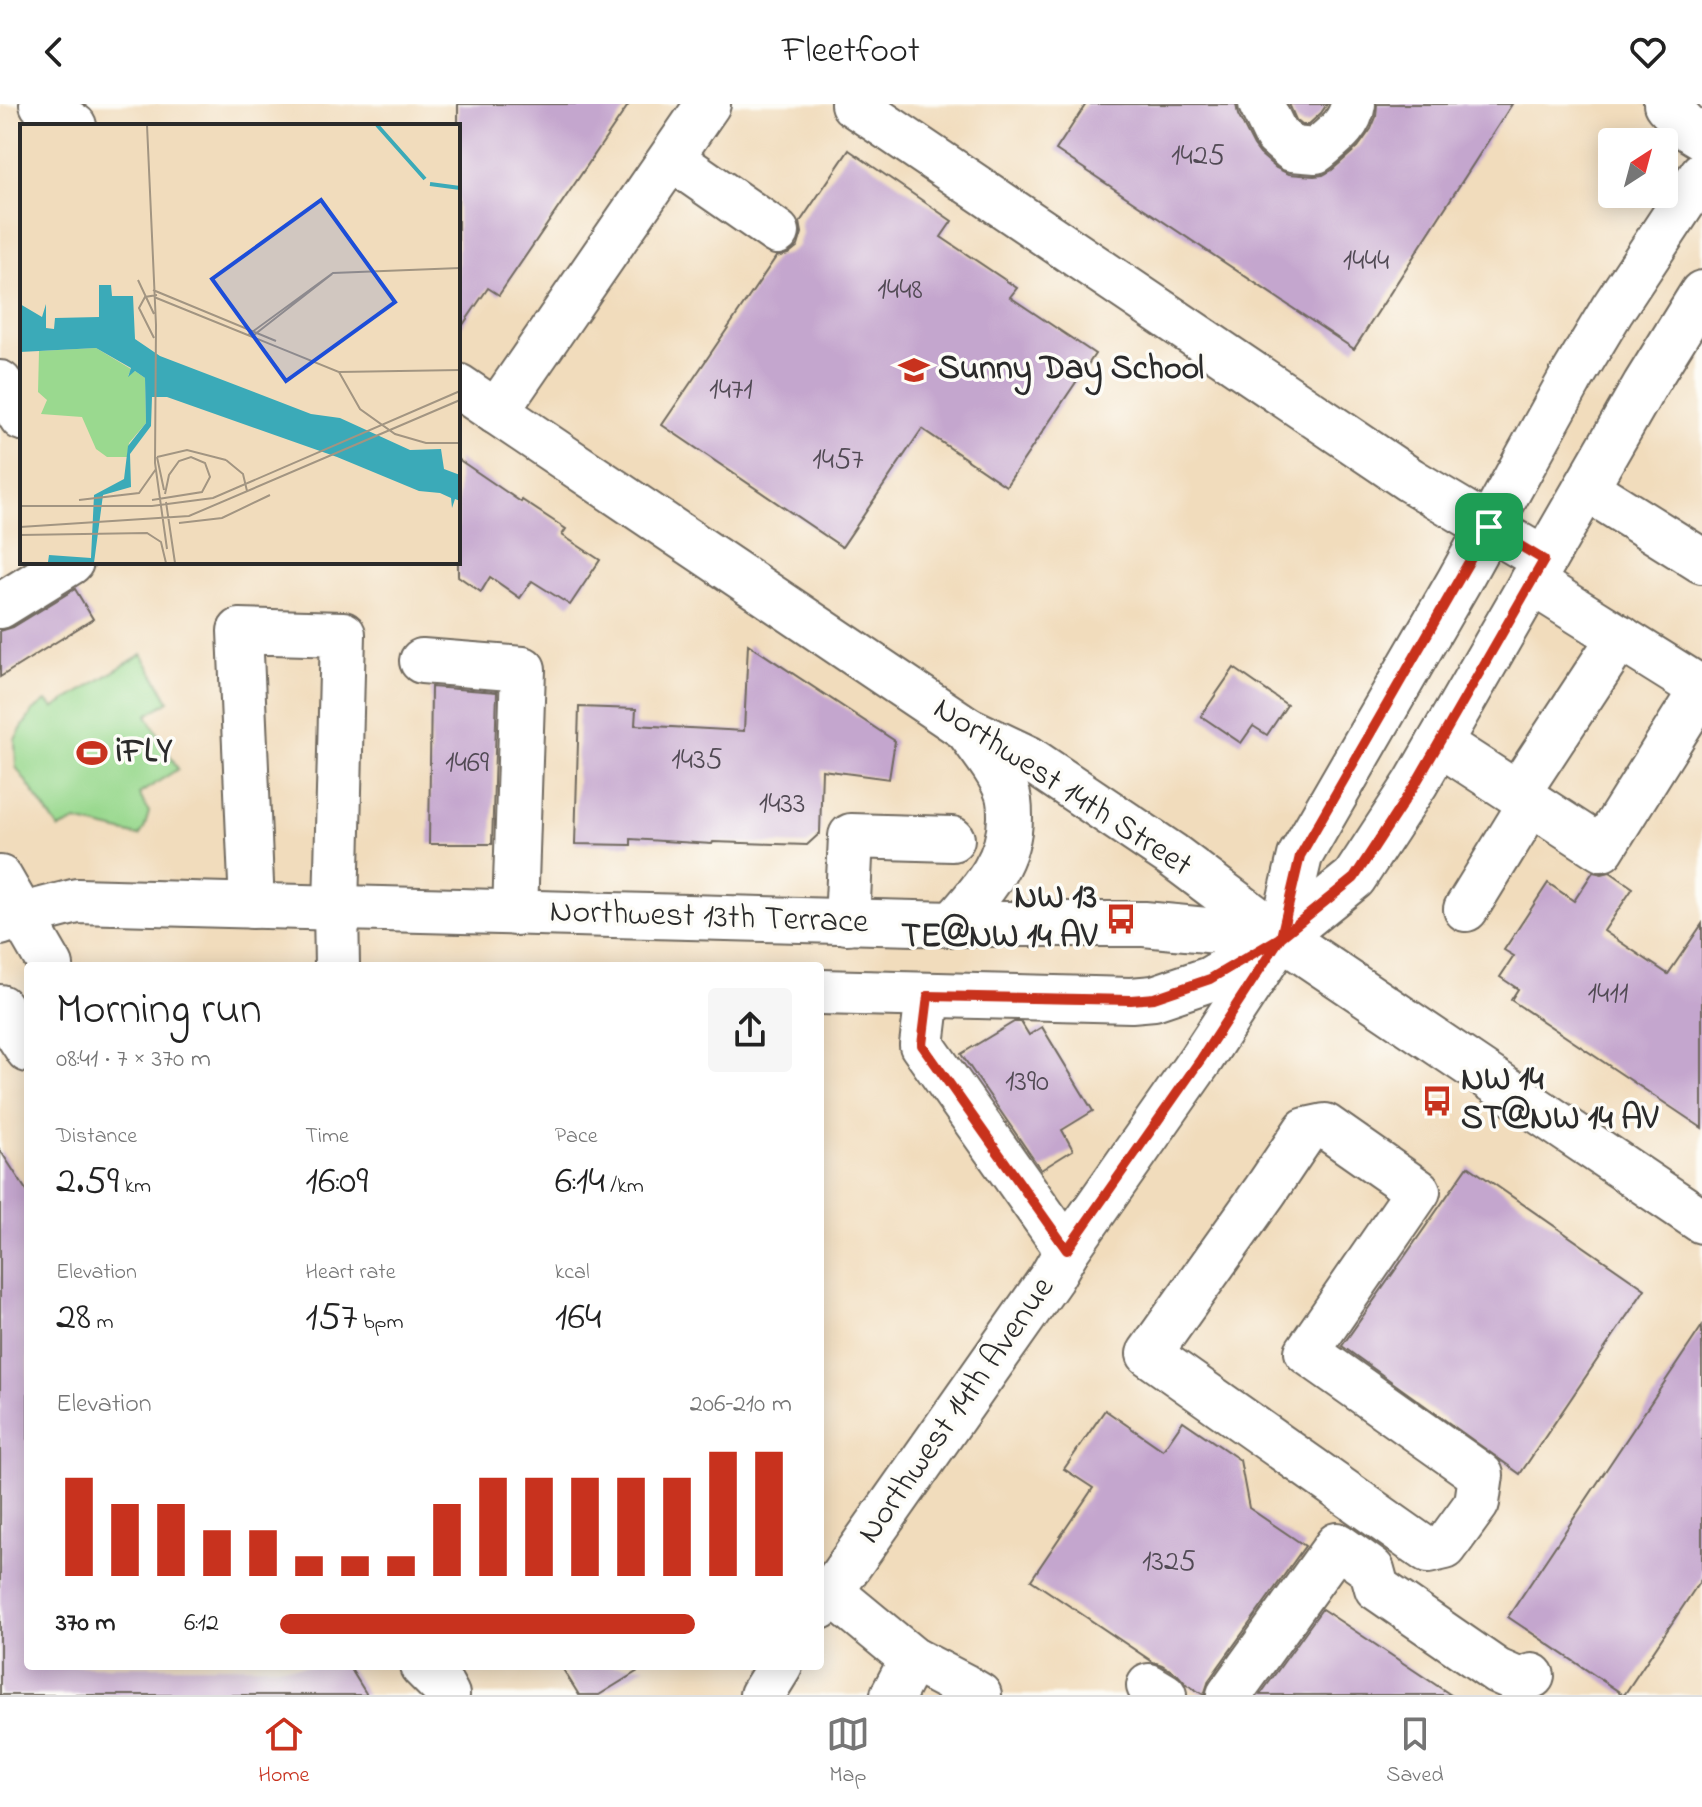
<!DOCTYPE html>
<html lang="en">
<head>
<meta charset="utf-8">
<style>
	:root { --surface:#fff; --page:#f6f6f6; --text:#222; --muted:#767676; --line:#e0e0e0; --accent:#c8321e }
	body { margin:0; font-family:"Indie Flower",sans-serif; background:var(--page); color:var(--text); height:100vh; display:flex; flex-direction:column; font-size:30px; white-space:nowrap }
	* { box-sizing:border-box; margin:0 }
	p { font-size:26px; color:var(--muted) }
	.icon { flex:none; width:44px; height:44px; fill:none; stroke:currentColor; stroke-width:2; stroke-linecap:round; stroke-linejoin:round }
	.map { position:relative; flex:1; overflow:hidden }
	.panel { position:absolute; left:24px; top:858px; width:800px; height:708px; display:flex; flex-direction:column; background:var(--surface); border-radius:8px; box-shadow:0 4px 20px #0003 }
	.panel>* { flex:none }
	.needle { width:52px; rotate:36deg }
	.tools { position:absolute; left:1598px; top:24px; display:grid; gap:16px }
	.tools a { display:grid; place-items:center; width:80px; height:80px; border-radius:8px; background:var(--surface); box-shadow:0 4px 20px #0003; font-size:40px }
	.pin { position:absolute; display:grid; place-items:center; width:68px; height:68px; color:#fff; margin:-34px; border-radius:16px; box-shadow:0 4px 12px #0006 }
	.round { display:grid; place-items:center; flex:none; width:84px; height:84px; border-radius:8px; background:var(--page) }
	.head { display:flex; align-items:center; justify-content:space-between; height:136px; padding:0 32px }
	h1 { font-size:44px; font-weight:600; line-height:60px }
	.metrics { display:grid; grid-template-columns:repeat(3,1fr); gap:12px; height:136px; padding:8px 32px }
	.metrics div { display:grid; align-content:center }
	.metrics b { font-size:40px; font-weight:600 }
	.metrics small { font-size:22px; font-weight:400 }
	.metrics p { font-size:22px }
	.chart { height:224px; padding:16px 32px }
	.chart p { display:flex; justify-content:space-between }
	.chart svg { width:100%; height:144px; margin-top:8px; stroke:var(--accent); stroke-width:6 }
	ul { padding:0 32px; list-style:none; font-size:26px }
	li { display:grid; grid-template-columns:128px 96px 1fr; align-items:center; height:60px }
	li i { height:20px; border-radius:10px; background:var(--accent) }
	header { display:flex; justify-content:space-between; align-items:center; height:104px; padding:0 32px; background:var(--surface); font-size:36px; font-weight:600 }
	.dock { display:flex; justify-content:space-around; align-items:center; height:112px; border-top:2px solid var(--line); background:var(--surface); font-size:22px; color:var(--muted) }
	.dock a { display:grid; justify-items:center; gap:4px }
	.dock .on { color:var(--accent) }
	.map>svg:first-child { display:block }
	.green { fill:#9ad98f; stroke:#62825d; stroke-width:2 }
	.building { fill:#c4a6ce }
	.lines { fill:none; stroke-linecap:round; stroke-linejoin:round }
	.minor-casing { stroke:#70695e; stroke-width:48 }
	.major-casing { stroke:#70695e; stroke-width:48 }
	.minor { stroke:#fff; stroke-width:44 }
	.major { stroke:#fff; stroke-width:44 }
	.route-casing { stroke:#fff; stroke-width:16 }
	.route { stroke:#c8321e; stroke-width:10 }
	.labels { text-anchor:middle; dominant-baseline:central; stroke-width:7; stroke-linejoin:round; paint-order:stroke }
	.number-label { font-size:30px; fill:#514a54 }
	.poi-label { font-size:34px; font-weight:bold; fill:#2b2b2b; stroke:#fdfcf7; text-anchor:start }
	.street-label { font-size:34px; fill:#2b2b2b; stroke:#fdfcf7 }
	.inset-river { fill:none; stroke:#3baab8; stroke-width:4 }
	.inset-road { fill:none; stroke:#a29582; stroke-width:2 }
	.view { fill:#1d4ed8; fill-opacity:0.15; stroke:#1d4ed8; stroke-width:4 }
	.inset-edge { fill:none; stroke:#2b2b2b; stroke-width:4 }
</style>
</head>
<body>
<header><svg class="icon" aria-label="back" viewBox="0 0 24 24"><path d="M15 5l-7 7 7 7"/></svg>Fleetfoot<svg class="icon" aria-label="heart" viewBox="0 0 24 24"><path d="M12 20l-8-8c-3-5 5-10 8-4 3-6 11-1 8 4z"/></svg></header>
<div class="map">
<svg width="1702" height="1591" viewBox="0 0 1702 1591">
	<rect width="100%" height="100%" fill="#fdfcf7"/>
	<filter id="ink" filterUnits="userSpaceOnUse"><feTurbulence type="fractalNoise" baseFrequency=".0125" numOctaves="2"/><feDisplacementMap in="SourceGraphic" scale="16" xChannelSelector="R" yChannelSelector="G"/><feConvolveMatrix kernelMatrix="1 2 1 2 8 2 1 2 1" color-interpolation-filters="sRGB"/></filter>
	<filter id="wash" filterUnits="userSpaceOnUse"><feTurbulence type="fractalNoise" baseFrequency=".006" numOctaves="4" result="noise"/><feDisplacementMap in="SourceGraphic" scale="32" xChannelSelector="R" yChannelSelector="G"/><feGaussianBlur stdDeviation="1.8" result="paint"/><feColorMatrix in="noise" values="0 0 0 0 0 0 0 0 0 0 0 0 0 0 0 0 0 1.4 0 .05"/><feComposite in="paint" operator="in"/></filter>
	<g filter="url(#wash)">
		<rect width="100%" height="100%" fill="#f1dcbc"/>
		<polygon class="green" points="142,550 169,597 147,611 178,665 139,690 149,708 144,725 139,732 76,717 59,725 16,663 15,635 32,608 46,597 54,604"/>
		<g id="blocks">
			<g class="building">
				<polygon points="458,0 629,0 499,191 488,184 458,228"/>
				<polygon points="1086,0 1236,0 1238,11 1254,42 1260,50 1276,64 1289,70 1314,72 1323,71 1332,66 1358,43 1371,25 1376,13 1377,0 1512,0 1354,245 1056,46"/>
				<polygon points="1289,0 1327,0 1321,9 1308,21 1302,21 1296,16"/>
				<polygon points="849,46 952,117 941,133 1017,184 1010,193 1095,250 1006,382 922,325 842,443 662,321 776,153 788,150 798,142 802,129 800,118"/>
				<polygon points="458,355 521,398 522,396 566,425 562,431 600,456 570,501 532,477 520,494 490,473 481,488 458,472"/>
				<polygon points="75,485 93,515 0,573 0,527 13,523"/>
				<polygon points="748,540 895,637 889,675 822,666 820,729 807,741 713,738 712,740 631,735 631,741 575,740 579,603 636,605 635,621 744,627"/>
				<polygon points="1234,564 1287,601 1267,631 1253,622 1241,639 1201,612"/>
				<polygon points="431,583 497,588 492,740 429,740"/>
				<polygon points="1593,768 1602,770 1610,768 1633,784 1604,827 1668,870 1702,820 1702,1024 1511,896 1518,885 1500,873 1514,852 1504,846 1548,779 1574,797"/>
				<polygon points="1014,918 1021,918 1029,931 1042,923 1093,1007 1062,1026 1073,1046 1041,1066 961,950"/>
				<polygon points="0,1046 28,1089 28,1562 349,1562 367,1591 0,1591"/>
				<polygon points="1468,1062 1645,1185 1520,1370 1342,1242"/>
				<polygon points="1702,1222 1702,1474 1624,1591 1508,1513"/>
				<polygon points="1105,1306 1163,1346 1183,1317 1240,1356 1249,1404 1305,1442 1209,1576 1204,1591 1186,1580 1177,1570 1162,1561 1153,1558 1031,1476 1093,1384 1064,1365"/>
				<polygon points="1322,1505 1451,1591 1260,1591"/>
				<polygon points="561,1562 646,1562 599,1591 579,1591"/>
			</g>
		</g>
	</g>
	<g filter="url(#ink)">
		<use href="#blocks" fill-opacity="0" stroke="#70695e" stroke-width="2"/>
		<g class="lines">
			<g class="minor-casing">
				<g id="minor">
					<polyline points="42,0 74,22"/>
					<polyline points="853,0 1410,376 1544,456"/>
					<path d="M1261,0L1276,31L1292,45L1316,47C1332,33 1350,22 1353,0"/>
					<polyline points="1666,0 1689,25 1702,33"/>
					<polyline points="672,55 777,128"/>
					<polyline points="0,279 22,314"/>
					<polyline points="458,282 967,625 1028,654 1172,751 1281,833"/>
					<polyline points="496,308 708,0"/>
					<polyline points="1586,384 1702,457"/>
					<polyline points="1531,478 1702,585"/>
					<polyline points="0,502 71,458"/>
					<polyline points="422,557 523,565 515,809"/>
					<polyline points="1439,639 1602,745 1702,585"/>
					<polyline points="1517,690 1620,533"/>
					<polyline points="252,802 240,527 343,530 336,804 337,862"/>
					<polyline points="1466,805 1531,699"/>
					<polyline points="847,818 851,732 952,735"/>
					<polyline points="1281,833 1300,752 1459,477 1570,276 1612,206 1702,70"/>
					<polyline points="928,892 922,941 1067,1146"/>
					<polygon points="1325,1022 1418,1087 1307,1248 1481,1371 1477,1399 1445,1443 1428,1447 1149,1250 1265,1087 1306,1026"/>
					<polyline points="831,1488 912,1555 964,1582 979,1591"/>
					<polyline points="820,1503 1051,1174 1067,1146 1201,955 1281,833 1354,774 1416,679 1645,281 1702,189"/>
					<polyline points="1149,1582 1164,1591"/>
					<polyline points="762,1591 780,1562"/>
					<polyline points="893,1591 912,1555"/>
					<polyline points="1229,1591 1337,1441 1372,1466 1377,1484 1497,1567 1520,1577 1532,1572"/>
				</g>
			</g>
			<g class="major-casing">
				<g id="major">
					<polyline points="0,774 51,862"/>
					<polyline points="0,819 23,811 77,797 953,820 1144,820 1281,833 1702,1117"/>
					<path d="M953,820C981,788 1010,758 1010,713C1010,705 1010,696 1007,688C999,666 981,645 967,625"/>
					<polyline points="820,888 1131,896 1154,894 1210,875 1281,833"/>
					<polyline points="0,903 28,946"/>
					<polyline points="422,1562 442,1582 447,1591"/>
				</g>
			</g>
			<use href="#minor" class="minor"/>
			<use href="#major" class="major"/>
		</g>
	</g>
	<g class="lines" filter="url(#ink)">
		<g class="route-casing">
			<polyline id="route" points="1489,423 1300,752 1281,833 1210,875 1154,894 1131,896 928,892 922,941 1067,1146 1201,955 1281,833 1354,774 1416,679 1544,456 1489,423"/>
		</g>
		<use href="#route" class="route"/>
	</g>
	<defs>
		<g id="school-bare" transform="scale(2.4)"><path d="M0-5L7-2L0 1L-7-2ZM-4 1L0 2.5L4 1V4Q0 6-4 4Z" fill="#c8321e" stroke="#fdfcf7" stroke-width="2.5" paint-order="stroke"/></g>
		<g id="stadium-bare" transform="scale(2.4)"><path d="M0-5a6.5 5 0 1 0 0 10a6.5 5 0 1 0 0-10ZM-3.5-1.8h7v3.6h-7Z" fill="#c8321e" stroke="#fdfcf7" stroke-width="2.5" paint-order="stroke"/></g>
		<g id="bus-bare" transform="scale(2.4)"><path d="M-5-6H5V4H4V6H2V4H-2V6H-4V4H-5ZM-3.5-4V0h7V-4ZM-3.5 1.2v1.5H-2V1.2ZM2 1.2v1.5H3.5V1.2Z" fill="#c8321e" stroke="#fdfcf7" stroke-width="2.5" paint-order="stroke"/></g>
	</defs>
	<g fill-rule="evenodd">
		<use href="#school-bare" x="914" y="266"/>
		<use href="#stadium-bare" x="92" y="649"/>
		<use href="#bus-bare" x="1121" y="815"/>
		<use href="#bus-bare" x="1437" y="997"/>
	</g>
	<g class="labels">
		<g class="number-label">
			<text x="1198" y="53">1425</text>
			<text x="1366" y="158">1444</text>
			<text x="900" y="187">1448</text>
			<text x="731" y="287">1471</text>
			<text x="838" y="357">1457</text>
			<text x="697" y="657">1435</text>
			<text x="467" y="660">1469</text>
			<text x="782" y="701">1433</text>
			<text x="1608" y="891">1411</text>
			<text x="1027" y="979">1390</text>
			<text x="1169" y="1459">1325</text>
		</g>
		<g class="poi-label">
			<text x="938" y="266">Sunny Day School</text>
			<text x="116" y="649">iFLY</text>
			<text x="1097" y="795" text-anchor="end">NW 13<tspan x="1097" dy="39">TE@NW 14 AV</tspan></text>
			<text x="1461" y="977">NW 14<tspan x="1461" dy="39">ST@NW 14 AV</tspan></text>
		</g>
		<g class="street-label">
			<text transform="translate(1062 684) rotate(33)">Northwest 14th Street</text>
			<text transform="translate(709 814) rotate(2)">Northwest 13th Terrace</text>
			<text transform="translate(957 1307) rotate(-55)">Northwest 14th Avenue</text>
		</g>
	</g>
	<g transform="translate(20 20)">
		<rect width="440" height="440" fill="#f1dcbc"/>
		<path d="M76,224L111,245L108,252L115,247L125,254L126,299L109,319L107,333H87L76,325L62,293L21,290L27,276L18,268L19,227Z" fill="#9ad98f"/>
		<path d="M79,161H91L92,172H113L115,215L140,232L291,290L320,294L390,326L421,325L424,345L440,351V377L435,375L432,384L431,374L420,369L399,367L317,333L147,273H132L131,302L110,330L111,363L83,371L74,439L28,438L29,431L71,434L74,371L104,355L108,322L126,299L125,254L115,247L108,253L111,244L76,224L0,228V180L22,193L26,180V204L34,205L35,194L79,193Z" fill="#3baab8"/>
		<path class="inset-river" d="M357,1L405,55M410,60L440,64"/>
		<path class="inset-road" d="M127,1L136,201L135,339L147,425M118,156L134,190M133,166L256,217M134,173L319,248L340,285L375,310L406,319H440M228,211L313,149L440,144M234,211L312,150M134,214L119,184L125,173L137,171M319,248L440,246M137,333L144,366M137,333L167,326L206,336M206,336L223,350L227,367M59,376L119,369L136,345M132,376L182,368L190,353L185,339L171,333L159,337L149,351L145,370M146,378L155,439M0,382H132L193,374L440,267M159,399L202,394L250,371M0,403L169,392L440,276M0,411L127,409L141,418L146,439"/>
		<path class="view" d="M301,76L375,178L266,257L192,155Z"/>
		<rect width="440" height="440" class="inset-edge"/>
	</g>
</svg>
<div class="tools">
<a><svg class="needle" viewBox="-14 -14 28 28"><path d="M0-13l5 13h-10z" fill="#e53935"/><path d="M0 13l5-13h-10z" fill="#767676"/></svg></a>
</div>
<div class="pin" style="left:1489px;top:423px;background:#1e9e55"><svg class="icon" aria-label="arrive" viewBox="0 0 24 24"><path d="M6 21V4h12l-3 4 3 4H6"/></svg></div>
<section class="panel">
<div class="head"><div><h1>Morning run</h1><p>08:41 · 7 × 370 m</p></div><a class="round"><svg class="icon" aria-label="share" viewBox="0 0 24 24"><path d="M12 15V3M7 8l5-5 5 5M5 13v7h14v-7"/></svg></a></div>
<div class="metrics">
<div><p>Distance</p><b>2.59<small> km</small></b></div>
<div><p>Time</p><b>16:09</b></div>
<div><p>Pace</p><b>6:14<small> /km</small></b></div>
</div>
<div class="metrics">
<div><p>Elevation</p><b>28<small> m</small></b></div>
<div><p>Heart rate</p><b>157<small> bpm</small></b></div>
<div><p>kcal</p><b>164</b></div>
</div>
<div class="chart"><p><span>Elevation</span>206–210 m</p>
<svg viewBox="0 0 160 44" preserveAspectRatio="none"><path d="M5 44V14M15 44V22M25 44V22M35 44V30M45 44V30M55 44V38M65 44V38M75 44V38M85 44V22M95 44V14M105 44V14M115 44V14M125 44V14M135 44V14M145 44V6M155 44V6"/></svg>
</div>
<ul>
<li><b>370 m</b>6:12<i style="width:81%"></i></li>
</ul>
</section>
</div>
<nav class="dock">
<a class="on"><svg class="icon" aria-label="home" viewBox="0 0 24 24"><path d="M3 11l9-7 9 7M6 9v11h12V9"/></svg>Home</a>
<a><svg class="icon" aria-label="map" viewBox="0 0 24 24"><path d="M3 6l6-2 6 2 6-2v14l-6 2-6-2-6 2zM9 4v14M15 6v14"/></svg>Map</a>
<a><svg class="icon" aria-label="saved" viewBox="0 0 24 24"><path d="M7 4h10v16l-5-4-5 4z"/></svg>Saved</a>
</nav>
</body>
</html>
